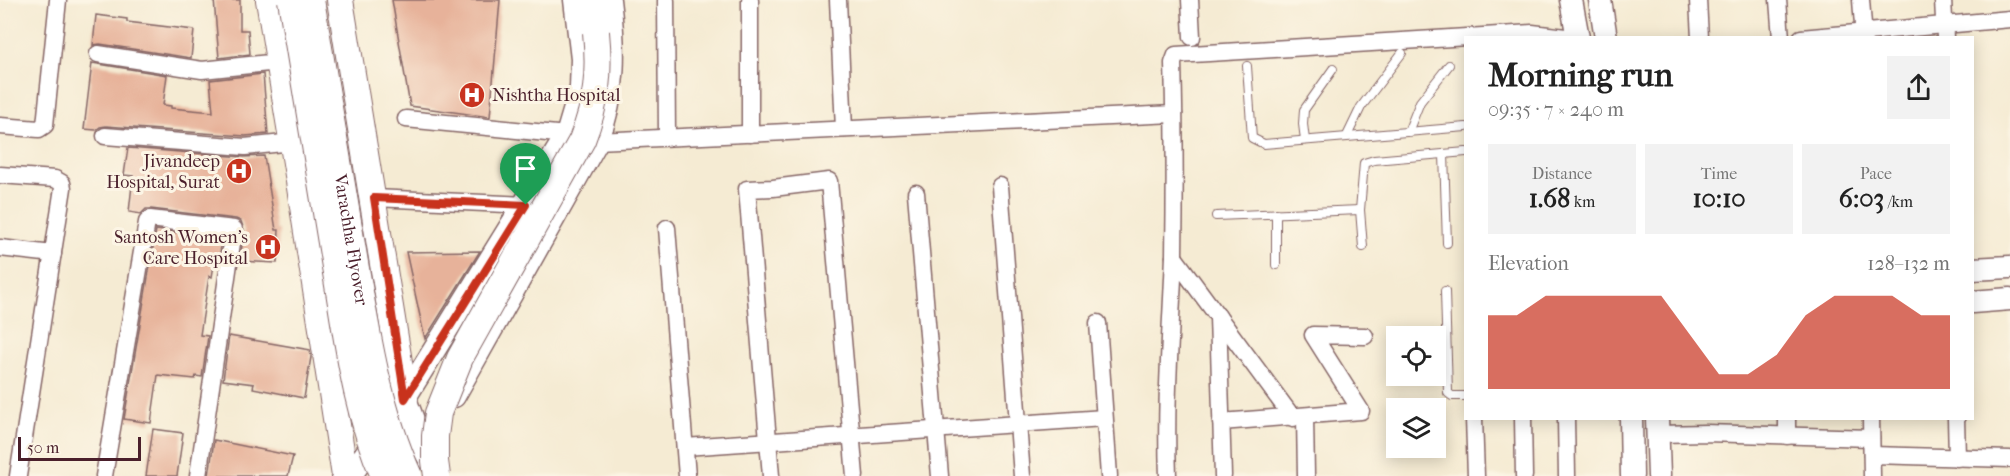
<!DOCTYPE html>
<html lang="en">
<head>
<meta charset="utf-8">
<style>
	:root { --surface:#fff; --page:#f2f2f2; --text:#222; --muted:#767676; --accent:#c8321e }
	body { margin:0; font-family:"IM FELL French Canon",serif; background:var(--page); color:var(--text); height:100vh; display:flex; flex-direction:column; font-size:22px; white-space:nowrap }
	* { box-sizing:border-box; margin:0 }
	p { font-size:20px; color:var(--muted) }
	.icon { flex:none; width:33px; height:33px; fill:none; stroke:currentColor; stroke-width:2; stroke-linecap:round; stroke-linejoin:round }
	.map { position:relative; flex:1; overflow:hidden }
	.sheet { position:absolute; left:1464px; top:36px; width:510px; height:384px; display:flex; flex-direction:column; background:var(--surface); border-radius:0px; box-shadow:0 3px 15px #0003 }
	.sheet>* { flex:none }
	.fabs { position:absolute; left:1386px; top:326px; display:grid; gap:12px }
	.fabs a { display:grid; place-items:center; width:60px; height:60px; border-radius:0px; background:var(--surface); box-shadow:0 3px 15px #0003; font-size:30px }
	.scale { position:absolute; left:18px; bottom:15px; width:123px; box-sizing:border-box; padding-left:6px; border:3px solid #4a1f2b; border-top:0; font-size:16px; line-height:21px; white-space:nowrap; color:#4a1f2b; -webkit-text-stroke:4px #fcf5e5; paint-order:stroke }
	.pin { position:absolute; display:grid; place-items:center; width:51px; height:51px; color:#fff; margin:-62px -26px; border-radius:50% 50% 50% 0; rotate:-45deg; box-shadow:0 0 6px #0007 }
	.pin .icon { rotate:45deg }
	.round { display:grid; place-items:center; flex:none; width:63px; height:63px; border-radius:0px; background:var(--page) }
	.head { display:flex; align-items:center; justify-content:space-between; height:102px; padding:0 24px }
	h1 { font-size:33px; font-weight:700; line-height:45px }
	.stats { display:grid; grid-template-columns:repeat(3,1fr); gap:9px; height:102px; padding:6px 24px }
	.stats div { display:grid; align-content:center; border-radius:0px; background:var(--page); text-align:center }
	.stats b { font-size:26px; font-weight:700 }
	.stats small { font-size:16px; font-weight:400 }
	.stats p { font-size:16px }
	.chart { height:168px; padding:12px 24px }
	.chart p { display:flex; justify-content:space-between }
	.chart svg { width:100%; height:108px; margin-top:6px; fill:var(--accent); opacity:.7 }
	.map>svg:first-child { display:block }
	.building { fill:#e7b29a }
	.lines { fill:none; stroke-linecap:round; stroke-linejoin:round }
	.lane-casing { stroke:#866666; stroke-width:10 }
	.street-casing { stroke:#866666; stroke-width:19 }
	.secondary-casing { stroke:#866666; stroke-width:25 }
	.primary-casing { stroke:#866666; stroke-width:28 }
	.lane { stroke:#fff; stroke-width:8 }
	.street { stroke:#fff; stroke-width:16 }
	.secondary { stroke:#fff; stroke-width:22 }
	.primary { stroke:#fff; stroke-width:26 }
	.primary-bridge-casing { stroke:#866666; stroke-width:28; stroke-linecap:butt }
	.primary-bridge { stroke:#fff; stroke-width:26 }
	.route-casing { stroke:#fff; stroke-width:12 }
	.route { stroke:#c8321e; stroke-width:8 }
	.labels { text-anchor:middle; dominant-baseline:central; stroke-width:6; stroke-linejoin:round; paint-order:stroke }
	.poi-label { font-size:18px; fill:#4a1f2b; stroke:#fcf5e5; text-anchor:end }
	.street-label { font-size:18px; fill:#4a1f2b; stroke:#fcf5e5 }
</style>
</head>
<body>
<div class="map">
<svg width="2010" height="476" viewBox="0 0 2010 476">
	<rect width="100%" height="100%" fill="#fcf5e5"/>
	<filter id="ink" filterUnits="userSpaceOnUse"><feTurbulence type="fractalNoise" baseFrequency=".0167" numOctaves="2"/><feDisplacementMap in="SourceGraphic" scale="12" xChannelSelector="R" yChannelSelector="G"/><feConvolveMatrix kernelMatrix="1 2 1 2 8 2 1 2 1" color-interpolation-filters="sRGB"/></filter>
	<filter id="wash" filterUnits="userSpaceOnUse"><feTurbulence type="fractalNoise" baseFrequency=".008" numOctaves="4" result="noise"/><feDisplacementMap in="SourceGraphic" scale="24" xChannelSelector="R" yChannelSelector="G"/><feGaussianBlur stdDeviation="1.35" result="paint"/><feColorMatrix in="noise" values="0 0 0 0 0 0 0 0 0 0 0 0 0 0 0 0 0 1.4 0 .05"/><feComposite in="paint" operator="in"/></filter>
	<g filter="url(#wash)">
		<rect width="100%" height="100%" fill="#f5ebd3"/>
		<g id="blocks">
			<g class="building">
				<polygon points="214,0 240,0 240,30 248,30 250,54 219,58"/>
				<polygon points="392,0 500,0 490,117 410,106"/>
				<polygon points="96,15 127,19 127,22 194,30 191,58 100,44 93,45"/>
				<polygon points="92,63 167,75 163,105 171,106 171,108 213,112 210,80 263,74 268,134 245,136 106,126 100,127 96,130 84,129"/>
				<polygon points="128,148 244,157 264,156 276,230 279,230 277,263 240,261 244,230 241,221 236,219 151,209 146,209 141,214 129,212 133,176 124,175"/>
				<polygon points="156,230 222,238 219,260 215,259 212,277 209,276 200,335 208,336 202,377 196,376 195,379 158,375 151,423 124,419"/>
				<polygon points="480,251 425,339 406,252"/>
				<polygon points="229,336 310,350 311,357 304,398 253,388 254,384 223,380"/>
				<polygon points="153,429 183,433 177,476 146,476"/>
				<polygon points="214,440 293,456 288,476 209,476"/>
			</g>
		</g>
	</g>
	<g filter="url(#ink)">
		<use href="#blocks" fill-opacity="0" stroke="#866666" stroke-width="1.5"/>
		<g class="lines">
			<g class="lane-casing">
				<g id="lane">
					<polyline points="1247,66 1252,138 1264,144 1466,127"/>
					<polyline points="1408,132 1420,102 1449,65"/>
					<polyline points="1347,136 1361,107 1402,53"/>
					<polyline points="1305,140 1303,124 1304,110 1333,69"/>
					<polyline points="1444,154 1447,243"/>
					<polyline points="1276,213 1276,265"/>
					<polyline points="1216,216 1360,210"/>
					<polyline points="1363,247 1360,210 1364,163 1374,160 1466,152"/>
					<polyline points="1445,291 1448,393 1452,396 1466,396"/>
				</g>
			</g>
			<g class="street-casing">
				<g id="street">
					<polyline points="666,0 667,137"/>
					<polyline points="750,0 750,134"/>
					<polyline points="838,0 844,129"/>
					<polyline points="1190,0 1192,37"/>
					<polyline points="1698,0 1700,38"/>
					<polyline points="1778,0 1781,38"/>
					<polyline points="1861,0 1864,38"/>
					<polyline points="1943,0 1945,38"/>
					<polyline points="1801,38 2010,19"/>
					<polyline points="98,54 202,70 279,62"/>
					<polyline points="406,119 567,135 597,141 1174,114"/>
					<polyline points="0,126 39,129 45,125 58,0"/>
					<polyline points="105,136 245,147 293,142"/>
					<polyline points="0,175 55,179 62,183 63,188 18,476"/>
					<polyline points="1000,186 1022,476"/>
					<polyline points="916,193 940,476"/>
					<polyline points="374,198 526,205"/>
					<polyline points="667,228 687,476"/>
					<polyline points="0,248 53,254"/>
					<polyline points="1174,257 1293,418"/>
					<polyline points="1218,316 1223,476"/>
					<polyline points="1098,323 1109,476"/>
					<polyline points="1305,416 1306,476"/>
					<polyline points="1474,418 1476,476"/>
					<polyline points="1523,418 1524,476"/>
					<polyline points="1566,418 1567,476"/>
					<polyline points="1871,418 1872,476"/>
					<polyline points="1956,418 1957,458"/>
					<polyline points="1221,422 1361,411 1313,335 1365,336"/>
					<polyline points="1658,434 1706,433 1871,438"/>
					<polyline points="1787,436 1787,418"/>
					<polyline points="685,447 1104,418"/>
					<polyline points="1872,455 2010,459"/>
					<polyline points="104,476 147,222 150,219 234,229 198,476"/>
					<polyline points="771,476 747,189 773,188 829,181 855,476"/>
					<path d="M1168,476C1165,402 1171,329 1174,256C1175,191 1175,127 1173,63L1176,55L1532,33L1574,38"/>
				</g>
			</g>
			<g class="secondary-casing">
				<g id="secondary">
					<polyline points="1571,0 1578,38"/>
					<polyline points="1600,0 1606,38"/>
					<polyline points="1972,269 2010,267"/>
					<polyline points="1972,302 2010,299"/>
					<path d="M454,396L597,141C616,95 615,48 609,0"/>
					<polyline points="405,399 424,449 437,472"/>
					<polyline points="399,407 567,135 581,88 582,59 575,0"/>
					<polyline points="1631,418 1632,476"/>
					<polyline points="1657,418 1659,476"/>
					<polyline points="350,476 380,434"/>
				</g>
			</g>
			<g class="primary-casing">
				<g id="primary">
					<polyline points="269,0 299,181 345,476"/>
					<polyline points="340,0 405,399"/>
					<polyline points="593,0 596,32"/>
				</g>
			</g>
			<use href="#lane" class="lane"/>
			<use href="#street" class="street"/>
			<use href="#secondary" class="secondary"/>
			<use href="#primary" class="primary"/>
			<g class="primary-bridge-casing">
				<g id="primary-bridge">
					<path d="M291,0C306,89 321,178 335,267C347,337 355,411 384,476"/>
					<path id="s1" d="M311,0C325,84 339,168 353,251C366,328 377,405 409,476"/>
					<path d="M437,476L435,461V436L438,413L460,358L582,140C597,102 600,73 596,32"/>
				</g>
			</g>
			<use href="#primary-bridge" class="primary-bridge"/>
		</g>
	</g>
	<g class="lines" filter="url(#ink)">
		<g class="route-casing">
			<polygon id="route" points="374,198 526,205 405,399"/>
		</g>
		<use href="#route" class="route"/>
	</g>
	<defs>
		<g id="hospital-disc" transform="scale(1.35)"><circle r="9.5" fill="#c8321e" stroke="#fcf5e5"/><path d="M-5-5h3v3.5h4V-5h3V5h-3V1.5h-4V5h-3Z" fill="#fff"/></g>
	</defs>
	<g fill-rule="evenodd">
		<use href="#hospital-disc" x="472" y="95"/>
		<use href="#hospital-disc" x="239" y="171"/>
		<use href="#hospital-disc" x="268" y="247"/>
	</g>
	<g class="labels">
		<g class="poi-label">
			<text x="492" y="95" text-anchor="start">Nishtha Hospital</text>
			<text x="220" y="161">Jivandeep<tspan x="220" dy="21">Hospital, Surat</tspan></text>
			<text x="248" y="237">Santosh Women's<tspan x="248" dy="21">Care Hospital</tspan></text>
		</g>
		<g class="street-label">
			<text stroke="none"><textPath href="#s1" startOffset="243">Varachha Flyover</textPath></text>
		</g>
	</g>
</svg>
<div class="fabs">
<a><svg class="icon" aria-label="locate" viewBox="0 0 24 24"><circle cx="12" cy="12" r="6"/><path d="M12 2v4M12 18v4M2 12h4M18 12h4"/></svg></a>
<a><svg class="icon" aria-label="layers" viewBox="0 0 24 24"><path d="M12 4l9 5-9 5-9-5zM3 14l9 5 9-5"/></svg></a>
</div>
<div class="scale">50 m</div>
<div class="pin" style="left:526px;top:205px;background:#1e9e55"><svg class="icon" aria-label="arrive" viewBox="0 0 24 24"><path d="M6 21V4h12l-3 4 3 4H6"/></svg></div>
<section class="sheet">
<div class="head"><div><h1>Morning run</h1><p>09:35 · 7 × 240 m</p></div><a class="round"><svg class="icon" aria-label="share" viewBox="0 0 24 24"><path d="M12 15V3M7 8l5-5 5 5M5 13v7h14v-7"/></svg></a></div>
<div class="stats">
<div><p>Distance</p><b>1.68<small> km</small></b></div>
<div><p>Time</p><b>10:10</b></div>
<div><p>Pace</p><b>6:03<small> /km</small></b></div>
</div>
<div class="chart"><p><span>Elevation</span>128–132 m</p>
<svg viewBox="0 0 160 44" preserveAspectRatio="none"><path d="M0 44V14L10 14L20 6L30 6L40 6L50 6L60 6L70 22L80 38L90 38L100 30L110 14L120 6L130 6L140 6L150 14L160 14V44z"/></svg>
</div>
</section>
</div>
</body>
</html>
